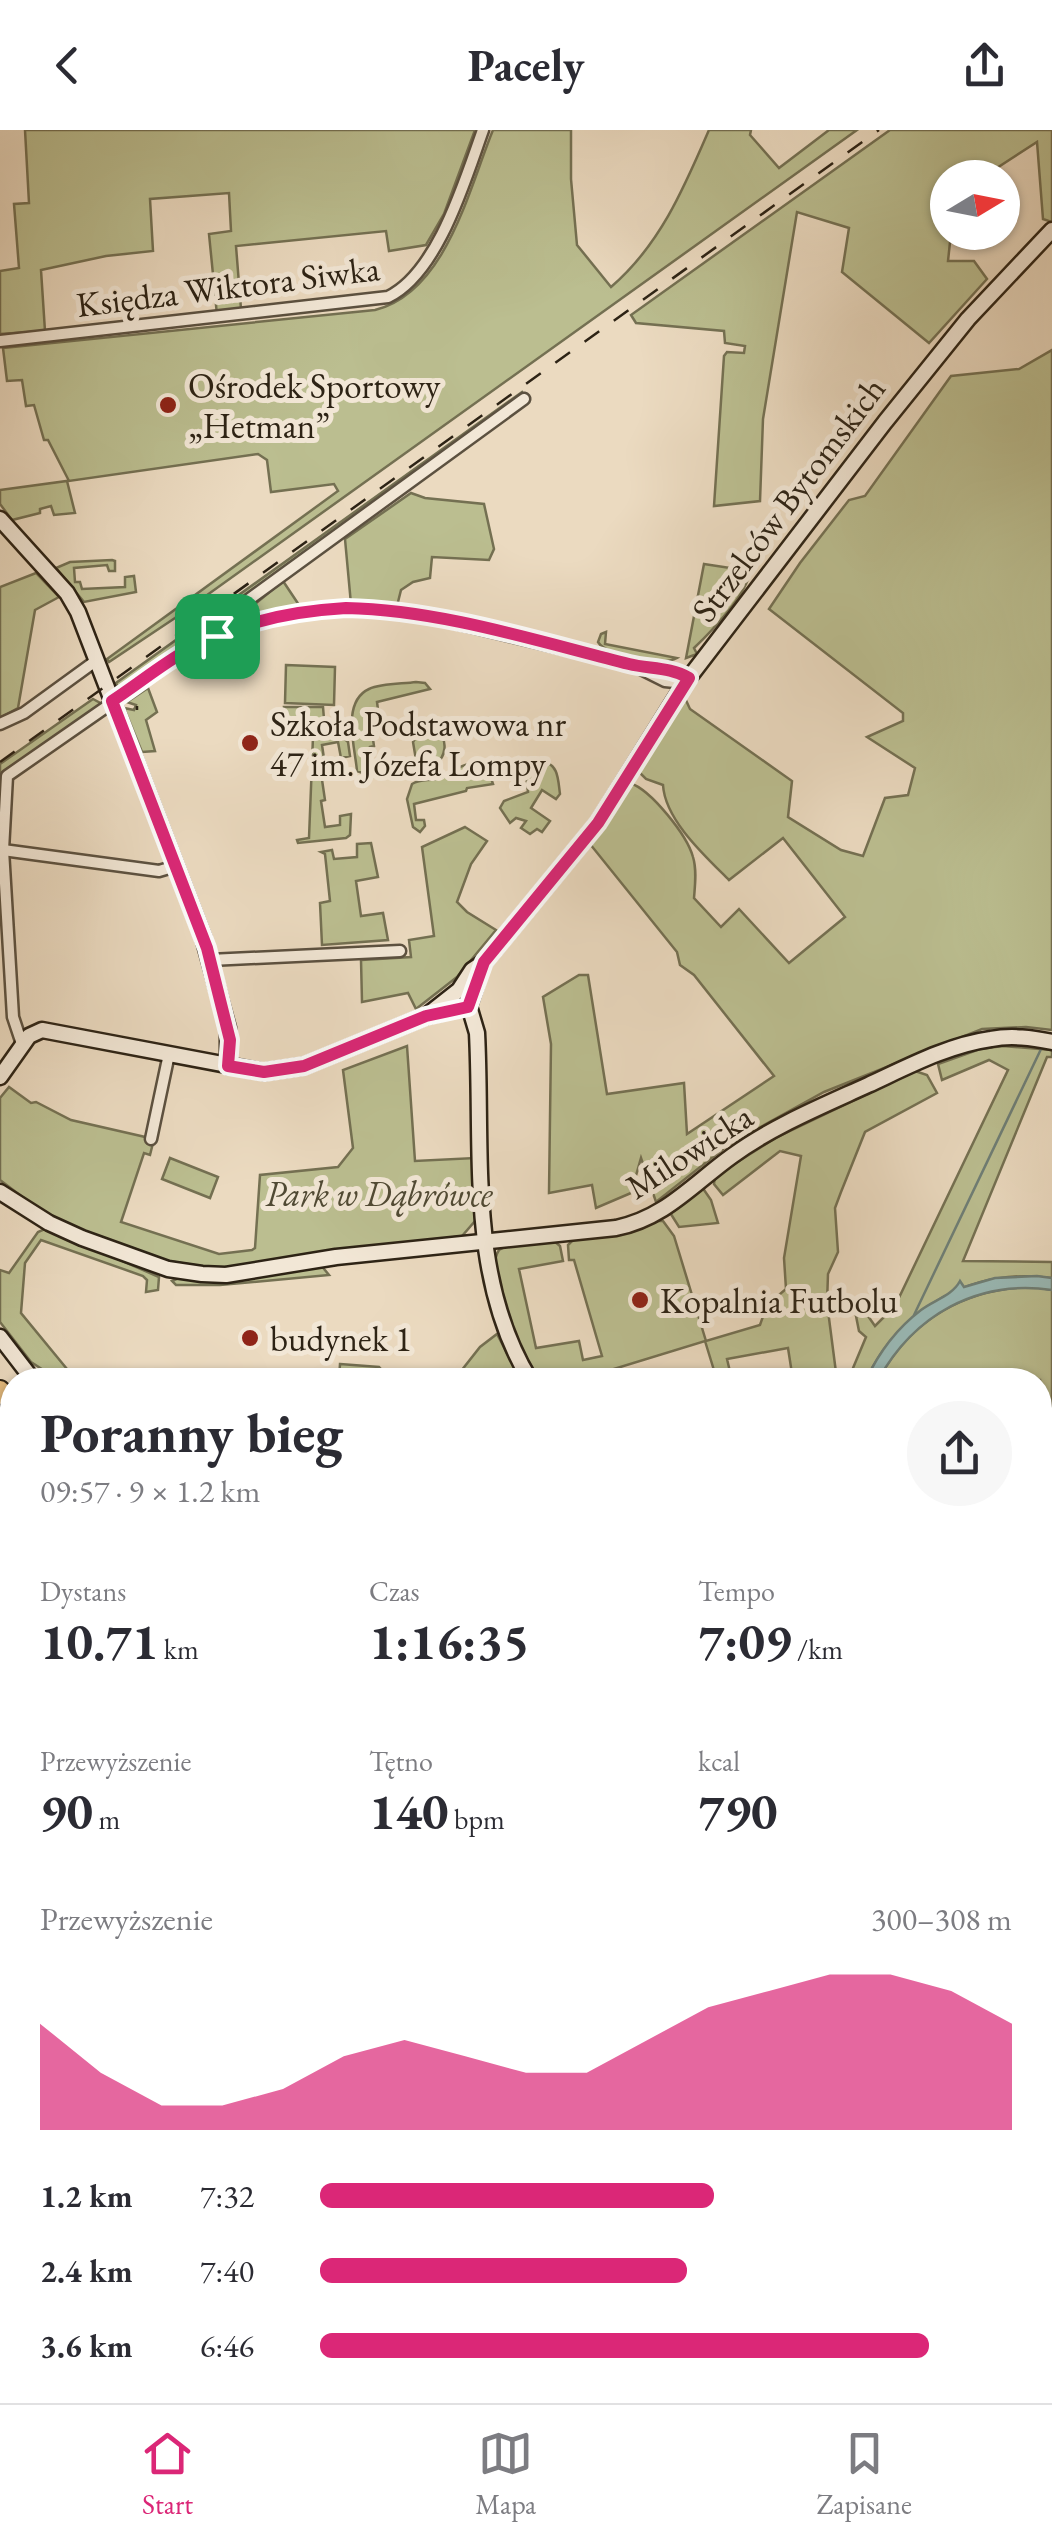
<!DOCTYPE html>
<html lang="pl">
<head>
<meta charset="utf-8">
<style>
	:root { --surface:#fff; --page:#f7f7f7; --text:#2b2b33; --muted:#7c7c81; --line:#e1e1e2; --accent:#db2777 }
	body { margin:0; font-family:"EB Garamond",serif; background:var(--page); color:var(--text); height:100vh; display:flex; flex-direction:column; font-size:38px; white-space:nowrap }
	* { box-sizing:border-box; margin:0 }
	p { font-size:32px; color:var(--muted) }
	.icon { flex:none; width:55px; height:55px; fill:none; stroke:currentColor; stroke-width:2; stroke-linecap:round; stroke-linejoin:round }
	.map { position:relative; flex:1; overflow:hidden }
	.panel { position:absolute; left:0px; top:1238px; width:1052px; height:1038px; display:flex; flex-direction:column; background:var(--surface); border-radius:40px 40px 0 0; box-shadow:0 2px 8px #0004 }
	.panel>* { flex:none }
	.needle { width:65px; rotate:80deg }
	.tools { position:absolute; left:930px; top:30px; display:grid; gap:20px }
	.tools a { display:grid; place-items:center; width:90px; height:90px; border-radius:50%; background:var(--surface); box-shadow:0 2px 8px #0004; font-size:50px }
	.pin { position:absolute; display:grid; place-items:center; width:85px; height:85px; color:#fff; margin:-42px; border-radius:20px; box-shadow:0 5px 15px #0006 }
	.round { display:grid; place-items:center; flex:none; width:105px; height:105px; border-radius:52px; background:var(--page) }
	.overview { display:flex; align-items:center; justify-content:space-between; height:170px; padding:0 40px }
	h1 { font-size:55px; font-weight:700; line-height:75px }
	.figures { display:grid; grid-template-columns:repeat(3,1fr); gap:15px; height:170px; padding:10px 40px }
	.figures div { display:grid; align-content:center }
	.figures b { font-size:50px; font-weight:700 }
	.figures small { font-size:28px; font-weight:400 }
	.figures p { font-size:28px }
	.chart { height:280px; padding:20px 40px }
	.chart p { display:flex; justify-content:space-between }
	.chart svg { width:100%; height:180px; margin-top:10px; fill:var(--accent); opacity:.7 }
	ul { padding:0 40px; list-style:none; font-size:32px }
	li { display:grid; grid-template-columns:160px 120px 1fr; align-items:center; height:75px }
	li i { height:25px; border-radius:12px; background:var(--accent) }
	header { display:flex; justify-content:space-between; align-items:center; height:130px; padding:0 40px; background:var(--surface); font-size:45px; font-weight:700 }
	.dock { display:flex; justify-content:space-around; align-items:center; height:140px; border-top:2px solid var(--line); background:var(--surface); font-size:28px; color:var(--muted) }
	.dock a { display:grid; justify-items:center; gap:5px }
	.dock .current { color:var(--accent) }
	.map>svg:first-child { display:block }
	.green { fill:#bbbe90; stroke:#747052; stroke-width:2.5 }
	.water { fill:#99bab7; stroke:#6e7e76; stroke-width:2.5 }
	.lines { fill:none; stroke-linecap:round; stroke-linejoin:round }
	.stream { stroke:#6e7e76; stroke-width:2.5 }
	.street-casing { stroke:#5c5140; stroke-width:15 }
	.secondary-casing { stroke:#2d2315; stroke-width:19 }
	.highway-casing { stroke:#2d2315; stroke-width:22 }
	.street { stroke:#f2e7d6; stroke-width:10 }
	.secondary { stroke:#f2e7d6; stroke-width:14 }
	.highway { stroke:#e6bd80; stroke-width:18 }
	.rail { stroke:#2d2315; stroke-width:2.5; stroke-dasharray:18 18; stroke-linecap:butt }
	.route-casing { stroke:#fff; stroke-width:20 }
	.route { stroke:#db2777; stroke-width:12 }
	.poi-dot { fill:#8f2418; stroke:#f2e7d6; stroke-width:4 }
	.labels { text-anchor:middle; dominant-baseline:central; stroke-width:10; stroke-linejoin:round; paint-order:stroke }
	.street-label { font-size:35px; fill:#2d2315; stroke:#f2e7d6 }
	.poi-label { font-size:35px; fill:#2d2315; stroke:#f2e7d6; text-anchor:start }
	.park-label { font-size:35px; font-style:italic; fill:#504a34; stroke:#f2e7d6 }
</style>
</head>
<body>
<header><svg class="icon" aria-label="back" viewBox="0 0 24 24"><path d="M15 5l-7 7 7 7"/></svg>Pacely<svg class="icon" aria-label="share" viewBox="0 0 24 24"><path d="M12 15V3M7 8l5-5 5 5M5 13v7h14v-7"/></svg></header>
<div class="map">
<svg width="1052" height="2273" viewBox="0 0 1052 2273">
	<rect width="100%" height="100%" fill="#ebdac0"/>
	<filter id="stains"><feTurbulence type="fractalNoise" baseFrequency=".002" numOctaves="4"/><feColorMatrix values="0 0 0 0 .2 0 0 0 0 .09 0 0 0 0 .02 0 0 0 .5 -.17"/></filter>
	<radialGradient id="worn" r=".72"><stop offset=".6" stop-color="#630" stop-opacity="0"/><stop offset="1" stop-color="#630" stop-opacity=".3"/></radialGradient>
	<g class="green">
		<polygon points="25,0 475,0 444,84 426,115 389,121 386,101 236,116 241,179 217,185 209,104 231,101 229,63 150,69 153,121 106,126 41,140 45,201 0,204 0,141 19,138 14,74 29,73"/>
		<path d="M493,0H571V49L577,115L611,157C660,115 684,58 709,0H751L750,5L779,38L829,0H857L175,488L109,532L107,529L338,361L334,354L271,362L267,330L258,324L69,351L48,310H44L34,275L26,276L22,250L7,251L3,218L375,180C446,162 468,61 493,0Z"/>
		<polygon points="890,0 1052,0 1052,92 1043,89 1037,12 983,47 948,48 948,102 951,103 948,131 974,131 987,149 929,213 842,142 849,98 797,82 763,289 760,371 714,376 724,226 727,222 744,223 745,216 725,213 724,201 636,193 631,185"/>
		<path d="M1052,220V900L1026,897L982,899L824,962L728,1015L656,1072L641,1028L631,1063L596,1078L592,1055L549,1063L551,914L543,867L579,845H588L607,964L684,953L687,1004L774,946L694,845L680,835L677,822L590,714L630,653C651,660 687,705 693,727C697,740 695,755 694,768L721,797L739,779L789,833L845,787L783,708L729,750C705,726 665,690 663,655L646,649L638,641L684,566L690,579L792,651L788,687L841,720L863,726L885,668L908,665L915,638L867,607L903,591V583L769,479L800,433L849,370L865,366L951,246L1019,239Z"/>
		<polygon points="522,262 524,266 226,483 207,504 124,557 118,557 116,553"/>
		<polygon points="67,351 75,383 54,385 51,376 40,379 40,383 12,390 0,374 0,360"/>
		<polygon points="411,363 425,368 484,374 494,419 489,430 432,427 430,448 413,452 401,460 397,476 351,474 345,409"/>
		<polygon points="112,430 115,431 115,441 109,441 107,435 74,438 75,452 80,452 82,459 125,457 125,447 134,446 136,462 84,472 56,438 70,432"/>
		<path d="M704,434L750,441C748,463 711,502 694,518L697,524L686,528Z"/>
		<polygon points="36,443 59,467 35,480 18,578 0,588 0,457"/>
		<polygon points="283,451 301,478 232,493"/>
		<path d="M606,502L605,514L677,528C662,537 607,527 598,512L601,504Z"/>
		<polygon points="286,535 335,537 334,575 285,573"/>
		<path d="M416,552L425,553L430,559L377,572L379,587L370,589L374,616L370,617L374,647L357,641C355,617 341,572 369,559C382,553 402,554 416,552Z"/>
		<polygon points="148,558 157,582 146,590 155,621 142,622 124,578 134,580 136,575 127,572"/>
		<polygon points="93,569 102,574 4,648 0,670 0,634"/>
		<polygon points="284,577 323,577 324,589 314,594 309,602 288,603"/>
		<path d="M435,601C450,609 446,629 432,637L416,630L413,612L416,607Z"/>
		<polygon points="338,603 348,612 350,626 341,628 338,612 322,615 326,642 321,643 325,670 321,671 325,697 340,695 340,686 351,684 350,705 346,708 298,713 297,710 309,708 313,607"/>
		<path d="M543,632C559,634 558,651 560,664L556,669L542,660L531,678L550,691L542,702L537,699L530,704L521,698L526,691L516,688L510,693L500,678L504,671L528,662L525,636Z"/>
		<path d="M475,633L488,639L493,654L467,658L466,661L414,674L416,690H424L425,696L420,702L413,697L407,669L412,654C421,649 427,651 436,649C450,645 453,636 475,633Z"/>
		<polygon points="465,697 487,711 471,734 457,772 467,782 496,800 457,847 416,879 408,863 362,872 361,830 411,827 409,810 434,806 422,717"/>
		<polygon points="371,713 378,747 356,751 361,786 383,783 388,810 322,815 320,773 330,771 325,724 321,722 332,720 334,729 357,727 357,714"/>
		<polygon points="407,916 415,1031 475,1028 475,1091 462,1106 219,1139 156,1129 98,1110 41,1081 0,1050 0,968 9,957 31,973 36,972 71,990 154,1009 150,1025 144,1023 121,1092 219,1124 252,1120 255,1118 260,1045 338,1037 353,1018 343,940"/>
		<path d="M1003,916L1052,920V927H1047L963,1131L1052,1132V1148C972,1137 900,1178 866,1250H848L866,1207L859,1201L856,1186H868L875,1196L895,1176L1008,940L989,930L942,950L938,934L980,919Z"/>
		<path d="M915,941L927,945L937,963L865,1002L841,1062L835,1078L838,1122L828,1144L827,1173L837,1250H793L788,1218L727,1229L732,1250H717L705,1211L578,1250H539C524,1224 481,1147 499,1120L507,1116L554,1111L560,1116L563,1131L519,1139L536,1218L579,1211L583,1230L602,1226L574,1130H569L568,1115L574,1109L627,1102L658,1091H663L674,1106L706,1211L760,1195L767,1175L786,1159L784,1128L801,1026L780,1021L723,1065L714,1054L715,1046L777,1007Z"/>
		<polygon points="170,1028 218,1047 210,1068 162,1049"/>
		<polygon points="702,1057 711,1070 718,1093 679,1097 669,1081"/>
		<polygon points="47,1098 159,1147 158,1160 146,1162 147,1150 143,1146 41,1110 25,1133 21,1183 76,1250 67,1250 60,1242 54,1247 31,1232 0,1192 0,1140 9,1143 38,1102"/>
		<polygon points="320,1134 329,1145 220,1155 176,1155 172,1151 181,1147"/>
		<path d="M1035,1157L1052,1160V2273H1013L1011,2263L1040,2262V1250H878C911,1189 966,1157 1035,1157Z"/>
		<polygon points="497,1204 521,1250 454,1250 480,1217"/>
		<polygon points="340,1234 379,1237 391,1250 339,1250"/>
		<polygon points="0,1742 12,1742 12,2067 0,2066"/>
		<polygon points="0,2131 12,2136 12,2204 0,2201"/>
		<polygon points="107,2262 802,2262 811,2273 107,2273"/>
		<polygon points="918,2263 1000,2263 1001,2273 922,2273"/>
	</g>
	<path class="water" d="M1037,1146L1052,1148V1160C977,1149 914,1185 878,1250H866C879,1222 896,1199 921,1180C934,1170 952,1166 960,1151L964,1157L995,1148Z"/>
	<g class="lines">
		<polyline class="stream" points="914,1185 1042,917"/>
		<g class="street-casing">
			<g id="street">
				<path d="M0,211L388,167C438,143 465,50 483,0"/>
				<polyline points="217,506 221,494 233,481 524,269"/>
				<polyline points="641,539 665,551 685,553"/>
				<polyline points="0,594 24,583 97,530"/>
				<polyline points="3,720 159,741 176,736"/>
				<polyline points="210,830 400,821"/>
				<polyline points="22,914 13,887 3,720 7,646 191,518 236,498 309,480 405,481 635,536 675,541 689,548"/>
				<polyline points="151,1009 169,924"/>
				<polyline points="0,1469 12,1461"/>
				<polyline points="0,1535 12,1541"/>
			</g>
		</g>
		<g class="secondary-casing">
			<g id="secondary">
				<polyline points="0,389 67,463 78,482 203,807 228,898 228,936"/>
				<path d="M469,876L477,903C483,1020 467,1147 530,1250"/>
				<polyline points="469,876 481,839"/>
				<polyline points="426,886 459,860 472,840 484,832 598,693 685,553 885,292 968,189 1052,100"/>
				<polyline points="0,947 29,906 42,900 264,942 304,936 426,886 469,876"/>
				<path d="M0,1062L49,1093L82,1108L168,1139L202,1144L226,1145L336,1127L616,1098C665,1088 693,1054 732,1026C773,996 822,976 868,955C907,937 948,915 991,909C1012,905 1032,908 1052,912"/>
				<polyline points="0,1207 33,1250"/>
				<polyline points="808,2262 817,2273"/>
			</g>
		</g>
		<g class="highway-casing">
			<g id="highway">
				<polyline points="0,1260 12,1273"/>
				<polyline points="0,1292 12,1305"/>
				<polyline points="0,1326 12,1338"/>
				<polyline points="846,2262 854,2273"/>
				<polyline points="873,2262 881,2273"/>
				<polyline points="893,2262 900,2273"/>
				<polyline points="908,2262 912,2273"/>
			</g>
		</g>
		<use href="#street" class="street"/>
		<use href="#secondary" class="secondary"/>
		<use href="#highway" class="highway"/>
		<g class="rail">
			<polyline points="137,580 137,576"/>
			<polyline points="0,632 879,0"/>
		</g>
	</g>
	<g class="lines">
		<g class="route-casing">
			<path id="route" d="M346,478C441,480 537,511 629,534C649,539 670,537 689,548L598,693L484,832L468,877L426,886L304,936L264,942L228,936L230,910L207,818L112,571C138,554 162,534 189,519C238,492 292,481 346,478Z"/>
		</g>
		<use href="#route" class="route"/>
	</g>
	<g class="poi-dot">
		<circle cx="168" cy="275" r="10"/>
		<circle cx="250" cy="613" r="10"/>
		<circle cx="640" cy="1170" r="10"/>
		<circle cx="250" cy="1208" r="10"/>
	</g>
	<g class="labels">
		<g class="street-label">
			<text transform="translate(228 156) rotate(-7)">Księdza Wiktora Siwka</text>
			<text transform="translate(788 369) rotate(-53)">Strzelców Bytomskich</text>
			<text transform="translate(689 1021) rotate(-33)">Milowicka</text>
		</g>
		<g class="poi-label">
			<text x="188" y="255">Ośrodek Sportowy<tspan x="188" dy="40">„Hetman”</tspan></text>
			<text x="270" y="593">Szkoła Podstawowa nr<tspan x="270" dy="40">47 im. Józefa Lompy</tspan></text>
			<text x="660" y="1170">Kopalnia Futbolu</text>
			<text x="270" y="1208">budynek 1</text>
		</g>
		<g class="park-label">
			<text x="379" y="1063">Park w Dąbrówce</text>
		</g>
	</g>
	<rect width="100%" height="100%" filter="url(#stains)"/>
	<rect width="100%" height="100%" fill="url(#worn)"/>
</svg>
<div class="tools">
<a><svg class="needle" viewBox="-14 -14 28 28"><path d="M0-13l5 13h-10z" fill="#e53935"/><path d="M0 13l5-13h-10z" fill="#7c7c81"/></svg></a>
</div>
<div class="pin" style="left:217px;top:506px;background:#1e9e55"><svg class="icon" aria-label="arrive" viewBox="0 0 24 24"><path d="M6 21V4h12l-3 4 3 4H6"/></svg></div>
<section class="panel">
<div class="overview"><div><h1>Poranny bieg</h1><p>09:57 · 9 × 1.2 km</p></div><a class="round"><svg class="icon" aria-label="share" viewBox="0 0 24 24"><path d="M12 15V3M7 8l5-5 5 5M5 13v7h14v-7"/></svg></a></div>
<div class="figures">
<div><p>Dystans</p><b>10.71<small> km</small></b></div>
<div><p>Czas</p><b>1:16:35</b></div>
<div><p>Tempo</p><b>7:09<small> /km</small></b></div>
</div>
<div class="figures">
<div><p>Przewyższenie</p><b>90<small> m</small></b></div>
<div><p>Tętno</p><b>140<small> bpm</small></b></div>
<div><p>kcal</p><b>790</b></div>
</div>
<div class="chart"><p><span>Przewyższenie</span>300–308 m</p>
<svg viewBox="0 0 160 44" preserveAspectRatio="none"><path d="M0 44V18L10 30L20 38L30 38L40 34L50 26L60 22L70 26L80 30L90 30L100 22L110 14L120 10L130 6L140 6L150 10L160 18V44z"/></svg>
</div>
<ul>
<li><b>1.2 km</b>7:32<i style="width:57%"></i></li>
<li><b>2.4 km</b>7:40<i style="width:53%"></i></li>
<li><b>3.6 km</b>6:46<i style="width:88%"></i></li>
</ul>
</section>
</div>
<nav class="dock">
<a class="current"><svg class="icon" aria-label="home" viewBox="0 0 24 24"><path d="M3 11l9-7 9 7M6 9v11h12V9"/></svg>Start</a>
<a><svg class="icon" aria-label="map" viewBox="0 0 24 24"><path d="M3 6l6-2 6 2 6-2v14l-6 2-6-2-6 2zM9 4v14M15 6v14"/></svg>Mapa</a>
<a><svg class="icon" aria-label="saved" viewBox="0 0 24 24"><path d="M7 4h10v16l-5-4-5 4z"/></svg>Zapisane</a>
</nav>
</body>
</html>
